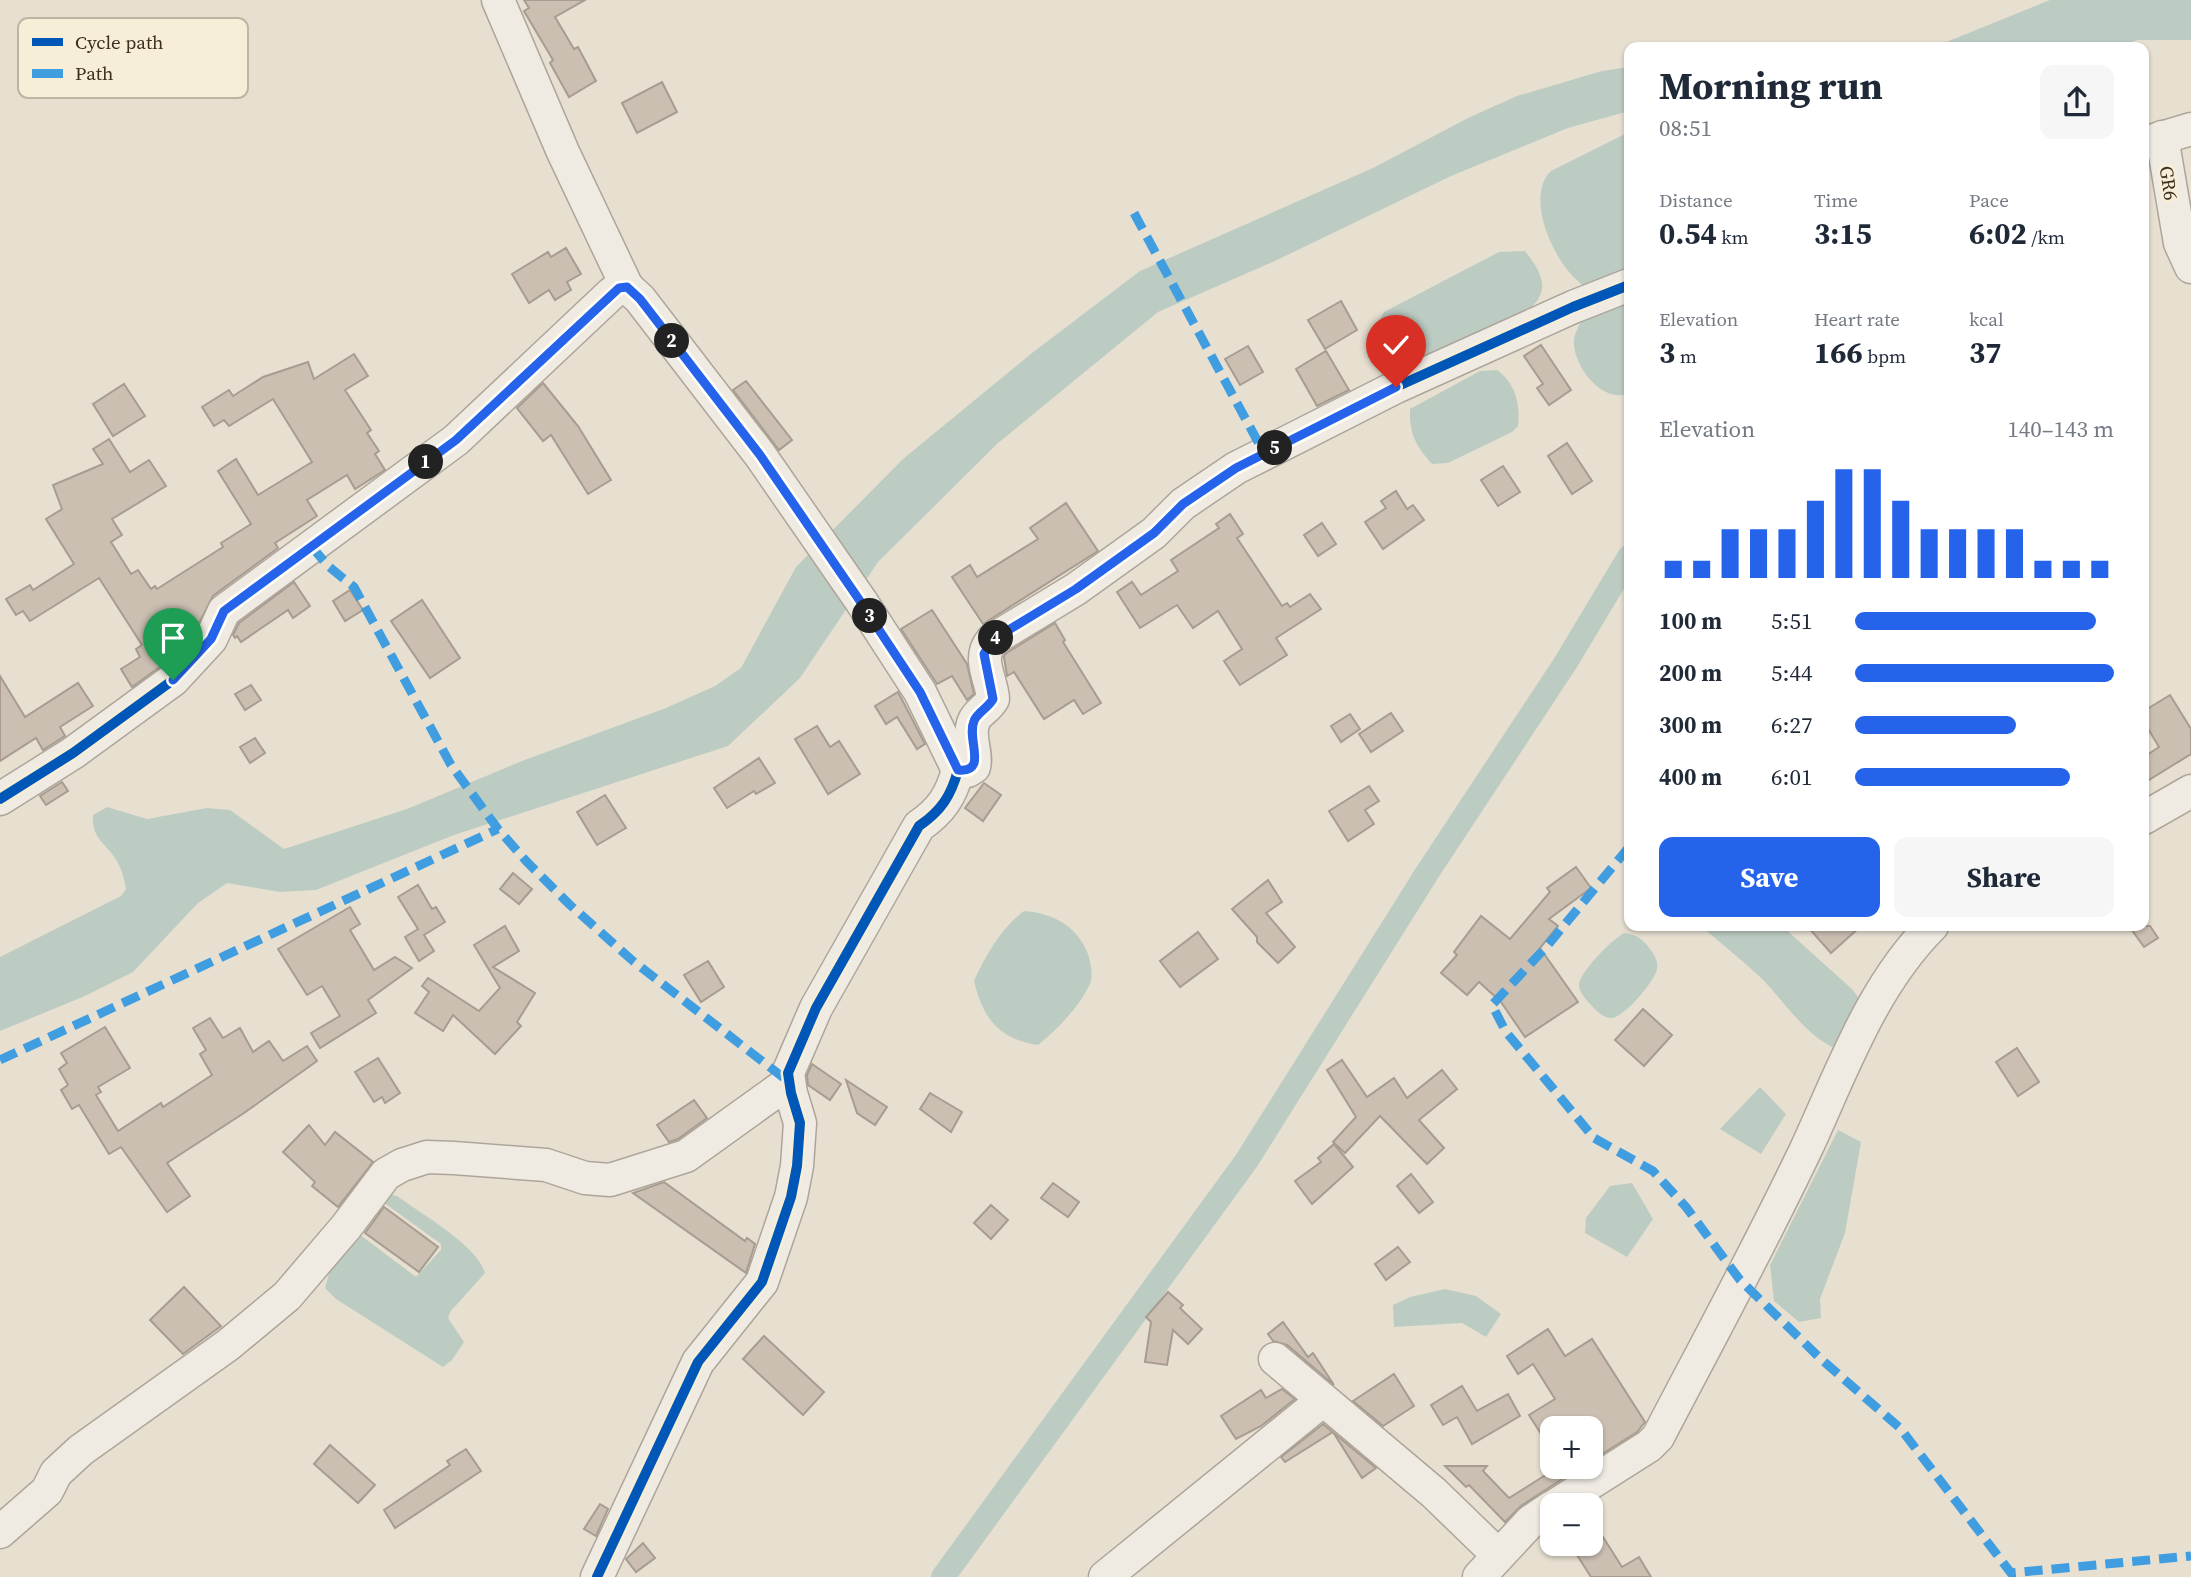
<!DOCTYPE html>
<html lang="en">
<head>
<meta charset="utf-8">
<style>
	:root { --surface:#fff; --page:#f6f6f7; --text:#1f2937; --muted:#747a83; --accent:#2563eb }
	body { margin:0; font-family:"Source Serif 4",serif; background:var(--page); color:var(--text); height:100vh; display:flex; flex-direction:column; font-size:26px; white-space:nowrap }
	* { box-sizing:border-box; margin:0 }
	p { font-size:23px; color:var(--muted) }
	.icon { flex:none; width:38px; height:38px; fill:none; stroke:currentColor; stroke-width:2; stroke-linecap:round; stroke-linejoin:round }
	.map { position:relative; flex:1; overflow:hidden }
	.details { position:absolute; left:1624px; top:42px; width:525px; height:889px; display:flex; flex-direction:column; background:var(--surface); border-radius:14px; box-shadow:0 2px 5px #0004 }
	.details>* { flex:none }
	.tools { position:absolute; left:1540px; top:1416px; display:grid; gap:14px }
	.tools a { display:grid; place-items:center; width:63px; height:63px; border-radius:14px; background:var(--surface); box-shadow:0 2px 5px #0004; font-size:35px }
	.pin { position:absolute; display:grid; place-items:center; width:60px; height:60px; color:#fff; margin:-72px -30px; border-radius:50% 50% 50% 0; rotate:-45deg; box-shadow:0 0 7px #0007 }
	.pin .icon { rotate:45deg }
	.km { position:absolute; width:35px; height:35px; margin:-18px; border-radius:50%; background:#222; color:#fff; font-size:19px; line-height:35px; text-align:center }
	.round { display:grid; place-items:center; flex:none; width:74px; height:74px; border-radius:14px; background:var(--page) }
	.head { display:flex; align-items:center; justify-content:space-between; height:119px; padding:0 35px }
	h1 { font-size:38px; font-weight:700; line-height:52px }
	.figures { display:grid; grid-template-columns:repeat(3,1fr); gap:10px; height:119px; padding:7px 35px }
	.figures div { display:grid; align-content:center }
	.figures b { font-size:30px; font-weight:700 }
	.figures small { font-size:19px; font-weight:400 }
	.figures p { font-size:19px }
	.chart { height:196px; padding:14px 35px }
	.chart p { display:flex; justify-content:space-between }
	.chart svg { width:100%; height:126px; margin-top:7px; stroke:var(--accent); stroke-width:6 }
	.primary-button { display:flex; gap:14px; margin-top:auto; padding:14px 35px }
	.primary-button a { flex:1; height:80px; border-radius:14px; background:var(--accent); color:#fff; font-size:28px; font-weight:700; line-height:80px; text-align:center }
	.primary-button a+a { background:var(--page); color:var(--text) }
	ul { padding:0 35px; list-style:none; font-size:23px }
	li { display:grid; grid-template-columns:112px 84px 1fr; align-items:center; height:52px }
	li i { height:18px; border-radius:9px; background:var(--accent) }
	.map>svg:first-child { display:block }
	.water { fill:#bcccc2 }
	.lines { fill:none; stroke-linecap:round; stroke-linejoin:round }
	.canal { stroke:#bcccc2; stroke-width:24 }
	.building { fill:#cbbfb2; stroke:#a89c90; stroke-width:2 }
	.minor-casing { stroke:#ada599; stroke-width:35 }
	.minor { stroke:#efebe3; stroke-width:32 }
	.quiet { stroke:#3f9de0; stroke-width:9; stroke-dasharray:18 9; stroke-linecap:butt }
	.cycleway-casing { stroke:#f7eed8; stroke-width:15 }
	.cycleway { stroke:#0057b8; stroke-width:10 }
	.route-casing { stroke:#fff; stroke-width:14 }
	.route { stroke:#2563eb; stroke-width:9 }
	.labels { text-anchor:middle; dominant-baseline:central; stroke-width:6; stroke-linejoin:round; paint-order:stroke }
	.street-label { font-size:19px; fill:#3d2e20; stroke:#f7eed8 }
	.key { fill:#f7eed8; stroke:#bfb4a1; stroke-width:2 }
	.key-label { font-size:19px; fill:#3d2e20 }
</style>
</head>
<body>
<div class="map">
<svg width="2191" height="1577" viewBox="0 0 2191 1577">
	<rect width="100%" height="100%" fill="#e7e0d1"/>
	<g class="water">
		<polygon points="2050,0 2191,0 2191,40 2137,40 2117,47 1934,47"/>
		<path d="M1629,67V111L1568,128L1451,176L1277,260L1158,312L998,443L878,562L800,678L728,746L454,835L316,890L280,892L227,883L198,903L133,972L85,996L0,1031V957L121,896L126,889C124,878 121,867 115,858C104,842 91,837 93,815L107,807L147,819L207,808L230,810L284,849L407,809L522,761L666,708L715,686L741,668L796,567L903,459L1032,353L1140,271L1373,168L1468,118L1517,96L1602,71Z"/>
		<path d="M1629,132V274L1589,289C1558,274 1522,198 1551,171Z"/>
		<path d="M1525,251C1544,275 1552,293 1524,313L1395,371C1381,354 1371,332 1384,312L1499,252Z"/>
		<path d="M1629,297V393C1602,405 1571,364 1574,338C1575,333 1579,327 1580,322Z"/>
		<path d="M1497,370C1516,384 1520,404 1518,426L1512,432L1448,463L1432,464C1416,446 1409,434 1410,409L1480,371Z"/>
		<path d="M1024,911C1053,913 1077,926 1088,954C1091,965 1094,976 1089,986C1078,1008 1057,1030 1038,1045C999,1039 983,1019 974,981C985,956 1002,927 1024,911Z"/>
		<path d="M1701,926H1782L1853,990L1862,1003L1839,1050C1806,1038 1784,1000 1759,976C1741,959 1720,943 1701,926Z"/>
		<path d="M1624,933C1634,934 1640,937 1647,945C1652,952 1659,960 1657,969C1655,981 1623,1019 1611,1018C1602,1018 1595,1009 1589,1003C1585,998 1579,992 1579,985C1580,971 1612,940 1624,933Z"/>
		<polygon points="1760,1087 1786,1114 1761,1154 1720,1129"/>
		<polygon points="1838,1130 1861,1142 1845,1233 1820,1299 1821,1318 1799,1322 1774,1301 1770,1265"/>
		<polygon points="1632,1183 1653,1219 1627,1257 1585,1233 1586,1218 1610,1186"/>
		<path d="M388,1194L397,1196C420,1213 478,1246 485,1273L450,1312L448,1318L464,1342L452,1360L443,1367L336,1299L325,1288L330,1270L359,1234L416,1277L441,1250V1244L383,1202Z"/>
		<polygon points="1445,1289 1476,1296 1501,1314 1486,1337 1462,1323 1394,1327 1393,1305 1410,1297"/>
	</g>
	<g class="lines">
		<polyline class="canal" points="943,1577 1247,1160 1427,873 1566,662 1629,557"/>
	</g>
	<g class="building">
		<polygon points="524,0 585,0 555,17 574,49 578,47 596,81 569,97 550,63 553,60 524,11 529,8"/>
		<polygon points="662,82 677,112 637,133 622,103"/>
		<polygon points="566,248 581,274 567,282 571,290 555,300 549,290 529,303 512,274 548,252 551,257"/>
		<polygon points="1341,301 1357,330 1325,349 1308,320"/>
		<polygon points="1541,345 1571,390 1549,405 1537,388 1543,384 1524,356"/>
		<polygon points="1248,346 1263,372 1240,385 1225,359"/>
		<polygon points="1326,351 1349,390 1317,406 1296,369"/>
		<polygon points="354,354 368,376 345,390 371,430 367,433 379,451 375,454 385,470 355,489 347,475 307,500 317,516 275,543 278,548 213,596 196,629 161,666 132,687 121,669 140,657 136,649 142,645 99,578 30,621 23,611 16,615 6,599 30,585 33,590 74,564 46,519 62,509 53,485 103,464 93,449 109,439 130,472 149,460 166,486 112,519 122,535 111,542 131,574 138,570 151,589 155,586 157,589 223,547 221,543 251,524 218,471 236,459 258,495 312,462 273,399 229,426 224,420 214,426 202,407 229,390 233,396 263,377 308,362 314,379"/>
		<polygon points="746,381 792,440 779,450 733,390"/>
		<polygon points="543,383 578,426 611,480 588,494 551,435 543,441 517,408"/>
		<polygon points="124,384 145,416 113,436 93,404"/>
		<polygon points="1567,443 1592,481 1572,494 1548,456"/>
		<polygon points="1503,466 1520,492 1498,506 1481,480"/>
		<polygon points="1396,491 1407,509 1413,505 1424,520 1383,549 1365,522 1386,508 1381,501"/>
		<polygon points="1066,503 1098,551 983,624 952,577 970,565 977,577 1038,539 1030,528"/>
		<polygon points="1230,514 1243,534 1237,538 1282,606 1287,603 1290,607 1310,594 1321,609 1276,638 1287,655 1240,685 1224,661 1242,649 1218,611 1193,628 1177,605 1140,628 1117,592 1132,582 1141,595 1178,571 1171,560 1219,528 1216,524"/>
		<polygon points="1322,523 1336,544 1318,556 1304,535"/>
		<polygon points="294,582 310,606 293,618 288,610 241,642 237,636 235,638 233,635 239,623"/>
		<polygon points="350,590 363,610 345,621 333,601"/>
		<polygon points="422,600 460,658 430,678 391,621"/>
		<polygon points="932,610 967,664 974,694 967,700 952,676 937,684 901,629"/>
		<polygon points="1055,623 1065,640 1063,642 1101,703 1083,714 1074,700 1044,719 1014,672 1007,676 1004,657 1005,654"/>
		<polygon points="0,676 25,717 78,683 93,706 60,727 65,736 43,750 36,738 0,761"/>
		<polygon points="251,685 261,700 245,710 235,694"/>
		<polygon points="898,692 925,744 917,749 897,717 886,724 875,706"/>
		<polygon points="2170,695 2191,729 2191,754 2144,783 2144,757 2159,747 2144,722 2144,711"/>
		<polygon points="1391,713 1403,731 1371,752 1359,734"/>
		<polygon points="1350,714 1360,729 1341,742 1331,726"/>
		<polygon points="817,726 830,747 839,741 860,774 828,794 795,739"/>
		<polygon points="255,738 265,753 250,763 240,747"/>
		<polygon points="759,758 775,783 756,794 754,791 727,808 714,788"/>
		<polygon points="62,782 68,791 46,805 40,796"/>
		<polygon points="984,783 1001,795 983,821 965,808"/>
		<polygon points="1369,786 1379,801 1365,810 1374,824 1348,841 1329,811"/>
		<polygon points="605,795 626,828 597,845 577,812"/>
		<polygon points="1576,867 1591,888 1549,919 1558,926 1540,948 1578,1002 1525,1037 1501,1002 1479,982 1467,995 1441,973 1457,955 1454,952 1481,916 1510,939 1550,892 1547,888"/>
		<polygon points="513,873 532,889 519,904 500,889"/>
		<polygon points="1268,880 1282,902 1266,913 1295,947 1278,963 1257,942 1257,937 1232,909"/>
		<polygon points="418,885 432,909 436,907 445,922 424,935 434,951 419,961 405,937 418,929 398,897"/>
		<polygon points="350,907 360,924 350,930 374,970 395,957 412,968 368,1000 376,1013 320,1048 311,1033 340,1016 322,986 307,995 278,949"/>
		<polygon points="505,926 519,951 493,967 535,993 517,1022 521,1026 495,1054 453,1015 443,1031 415,1013 429,992 422,986 428,978 479,1011 500,988 474,945"/>
		<polygon points="1807,926 1861,926 1831,953"/>
		<polygon points="2129,926 2150,926 2158,938 2144,947"/>
		<polygon points="1198,932 1218,959 1180,987 1160,961"/>
		<polygon points="708,961 724,987 701,1002 684,975"/>
		<polygon points="1643,1009 1672,1035 1644,1066 1615,1040"/>
		<polygon points="210,1018 223,1038 240,1028 253,1052 269,1041 283,1061 307,1046 317,1061 244,1113 167,1163 190,1196 167,1212 121,1147 109,1154 79,1105 72,1109 61,1090 68,1085 59,1069 67,1063 61,1053 105,1027 130,1068 98,1087 101,1092 96,1095 118,1131 161,1103 163,1107 212,1075 200,1054 206,1050 193,1028"/>
		<polygon points="2017,1048 2039,1082 2018,1096 1996,1062"/>
		<polygon points="378,1058 400,1093 385,1103 382,1097 374,1102 355,1072"/>
		<polygon points="1342,1060 1367,1097 1394,1078 1407,1098 1442,1070 1457,1089 1419,1120 1444,1148 1427,1164 1380,1116 1345,1153 1333,1142 1356,1117 1327,1070"/>
		<polygon points="812,1064 841,1084 830,1100 808,1085 807,1075"/>
		<polygon points="846,1080 887,1107 875,1125 857,1113"/>
		<polygon points="930,1093 962,1112 951,1132 920,1109"/>
		<polygon points="694,1100 707,1118 678,1139 669,1142 657,1125"/>
		<polygon points="309,1125 325,1145 335,1132 373,1162 338,1207 312,1186 315,1182 283,1152"/>
		<polygon points="1334,1144 1353,1167 1312,1204 1295,1181 1321,1162 1318,1158"/>
		<polygon points="1411,1174 1433,1202 1419,1213 1397,1186"/>
		<polygon points="664,1182 745,1241 747,1238 755,1244 746,1273 633,1193"/>
		<polygon points="1053,1183 1079,1202 1068,1217 1041,1198"/>
		<polygon points="991,1205 1008,1220 991,1239 974,1223"/>
		<polygon points="384,1207 438,1247 419,1272 365,1233"/>
		<polygon points="1398,1247 1410,1262 1386,1280 1375,1264"/>
		<polygon points="184,1287 221,1326 183,1354 150,1320"/>
		<polygon points="1168,1292 1183,1305 1180,1308 1202,1329 1188,1344 1173,1330 1167,1365 1145,1362 1151,1322 1146,1317"/>
		<polygon points="1283,1322 1308,1357 1313,1353 1334,1385 1287,1345 1273,1341 1268,1334"/>
		<polygon points="1548,1329 1565,1356 1592,1339 1645,1422 1637,1432 1591,1461 1591,1428 1552,1428 1552,1451 1529,1415 1555,1399 1533,1364 1518,1374 1507,1356"/>
		<polygon points="764,1336 824,1392 803,1415 743,1359"/>
		<polygon points="1394,1374 1414,1406 1383,1426 1353,1401"/>
		<polygon points="1462,1386 1477,1411 1508,1394 1520,1416 1472,1444 1457,1417 1443,1425 1431,1405"/>
		<polygon points="1282,1389 1295,1399 1261,1426 1236,1439 1221,1416 1261,1390 1266,1398"/>
		<polygon points="1323,1424 1376,1468 1362,1478 1333,1432 1285,1462 1281,1457"/>
		<polygon points="330,1445 375,1485 358,1503 314,1464"/>
		<polygon points="466,1449 481,1471 395,1528 384,1510 450,1465 447,1461"/>
		<polygon points="1445,1466 1487,1466 1483,1471 1509,1498 1560,1466 1582,1466 1521,1506 1505,1522 1469,1485 1466,1487"/>
		<polygon points="600,1504 608,1509 596,1536 584,1529"/>
		<polygon points="1591,1518 1622,1567 1639,1557 1651,1577 1591,1577 1570,1544 1591,1544"/>
		<polygon points="643,1543 655,1558 636,1572 626,1559"/>
	</g>
	<g class="lines">
		<g class="minor-casing">
			<g id="minor">
				<polyline points="498,0 563,152 627,287"/>
				<polyline points="2162,137 2180,243 2191,267"/>
				<polyline points="2144,143 2191,129"/>
				<polyline points="0,799 73,753 173,680 211,639 224,611 456,440 612,293 619,288 627,287 640,299 760,455 861,601 920,692 958,770"/>
				<polyline points="2144,818 2191,791"/>
				<polyline points="1275,1359 1434,1493 1498,1555"/>
				<path d="M1556,1505L1649,1446L1658,1437C1708,1341 1760,1246 1807,1147C1842,1071 1872,986 1932,926"/>
				<polyline points="0,1532 47,1491 56,1473 81,1450 228,1345 287,1296 346,1227 386,1174 402,1165 427,1157 454,1158 546,1165 585,1178 610,1180 686,1156 789,1082"/>
				<path d="M597,1577L698,1362L762,1282L791,1197L797,1166L800,1123L791,1093L788,1073L816,1008L919,826C941,811 951,796 958,770L968,771L974,767C978,753 967,736 974,721C977,713 988,708 993,699C992,679 976,659 992,640L1076,589L1154,533L1183,504L1236,468L1396,387L1573,307L1629,285"/>
				<polyline points="1105,1577 1323,1400"/>
				<polyline points="1479,1577 1531,1521 1552,1507"/>
			</g>
		</g>
		<use href="#minor" class="minor"/>
		<g class="quiet">
			<polyline points="1134,213 1264,453"/>
			<polyline points="312,547 328,566 354,587 451,765 498,829 527,862 570,905 633,961 789,1082"/>
			<polyline points="1629,847 1547,946 1492,1005 1506,1032 1594,1138 1653,1171 1686,1207 1740,1280 1821,1359 1900,1428 2011,1573 2191,1556"/>
			<polyline points="0,1060 498,829"/>
		</g>
		<g class="cycleway-casing">
			<g id="cycleway">
				<polyline points="0,799 73,753 173,680 211,639 224,611 456,440 612,293 619,288 627,287 640,299 760,455 861,601 920,692 958,770"/>
				<path d="M597,1577L698,1362L762,1282L791,1197L797,1166L800,1123L791,1093L788,1073L816,1008L919,826C941,811 951,796 958,770L968,771L974,767C978,753 967,736 974,721C977,713 988,708 993,699C992,679 976,659 992,640L1076,589L1154,533L1183,504L1236,468L1396,387L1573,307L1629,285"/>
			</g>
		</g>
		<use href="#cycleway" class="cycleway"/>
	</g>
	<g class="lines">
		<g class="route-casing">
			<path id="route" d="M173,680L211,639L224,611L456,440L619,288L627,287L640,299L760,455L860,601L920,692L958,770C989,773 966,739 974,721C977,713 988,708 993,699L984,654L992,640L1076,589L1154,533L1183,504L1236,468L1396,387"/>
		</g>
		<use href="#route" class="route"/>
	</g>
	<g class="labels">
		<g class="street-label">
			<text transform="translate(2169 183) rotate(81)">GR6</text>
		</g>
	</g>
	<rect x="18" y="18" width="230" height="80" rx="10" class="key"/>
	<rect x="32" y="38" width="31" height="8" fill="#0057b8"/>
	<rect x="32" y="69" width="31" height="9" fill="#3f9de0"/>
	<g class="key-label">
		<text x="75" y="49">Cycle path</text>
		<text x="75" y="80">Path</text>
	</g>
</svg>
<div class="tools">
<a>+</a>
<a>−</a>
</div>
<div class="pin" style="left:173px;top:680px;background:#1e9e55"><svg class="icon" aria-label="arrive" viewBox="0 0 24 24"><path d="M6 21V4h12l-3 4 3 4H6"/></svg></div>
<div class="pin" style="left:1396px;top:387px;background:#d93025"><svg class="icon" aria-label="check" viewBox="0 0 24 24"><path d="M5 12l5 5 9-10"/></svg></div>
<b class="km" style="left:426px;top:462px">1</b>
<b class="km" style="left:672px;top:341px">2</b>
<b class="km" style="left:870px;top:616px">3</b>
<b class="km" style="left:996px;top:638px">4</b>
<b class="km" style="left:1275px;top:448px">5</b>
<section class="details">
<div class="head"><div><h1>Morning run</h1><p>08:51</p></div><a class="round"><svg class="icon" aria-label="share" viewBox="0 0 24 24"><path d="M12 15V3M7 8l5-5 5 5M5 13v7h14v-7"/></svg></a></div>
<div class="figures">
<div><p>Distance</p><b>0.54<small> km</small></b></div>
<div><p>Time</p><b>3:15</b></div>
<div><p>Pace</p><b>6:02<small> /km</small></b></div>
</div>
<div class="figures">
<div><p>Elevation</p><b>3<small> m</small></b></div>
<div><p>Heart rate</p><b>166<small> bpm</small></b></div>
<div><p>kcal</p><b>37</b></div>
</div>
<div class="chart"><p><span>Elevation</span>140–143 m</p>
<svg viewBox="0 0 160 44" preserveAspectRatio="none"><path d="M5 44V38M15 44V38M25 44V27M35 44V27M45 44V27M55 44V17M65 44V6M75 44V6M85 44V17M95 44V27M105 44V27M115 44V27M125 44V27M135 44V38M145 44V38M155 44V38"/></svg>
</div>
<ul>
<li><b>100 m</b>5:51<i style="width:93%"></i></li>
<li><b>200 m</b>5:44<i style="width:100%"></i></li>
<li><b>300 m</b>6:27<i style="width:62%"></i></li>
<li><b>400 m</b>6:01<i style="width:83%"></i></li>
</ul>
<div class="primary-button"><a>Save</a><a>Share</a></div>
</section>
</div>
</body>
</html>
